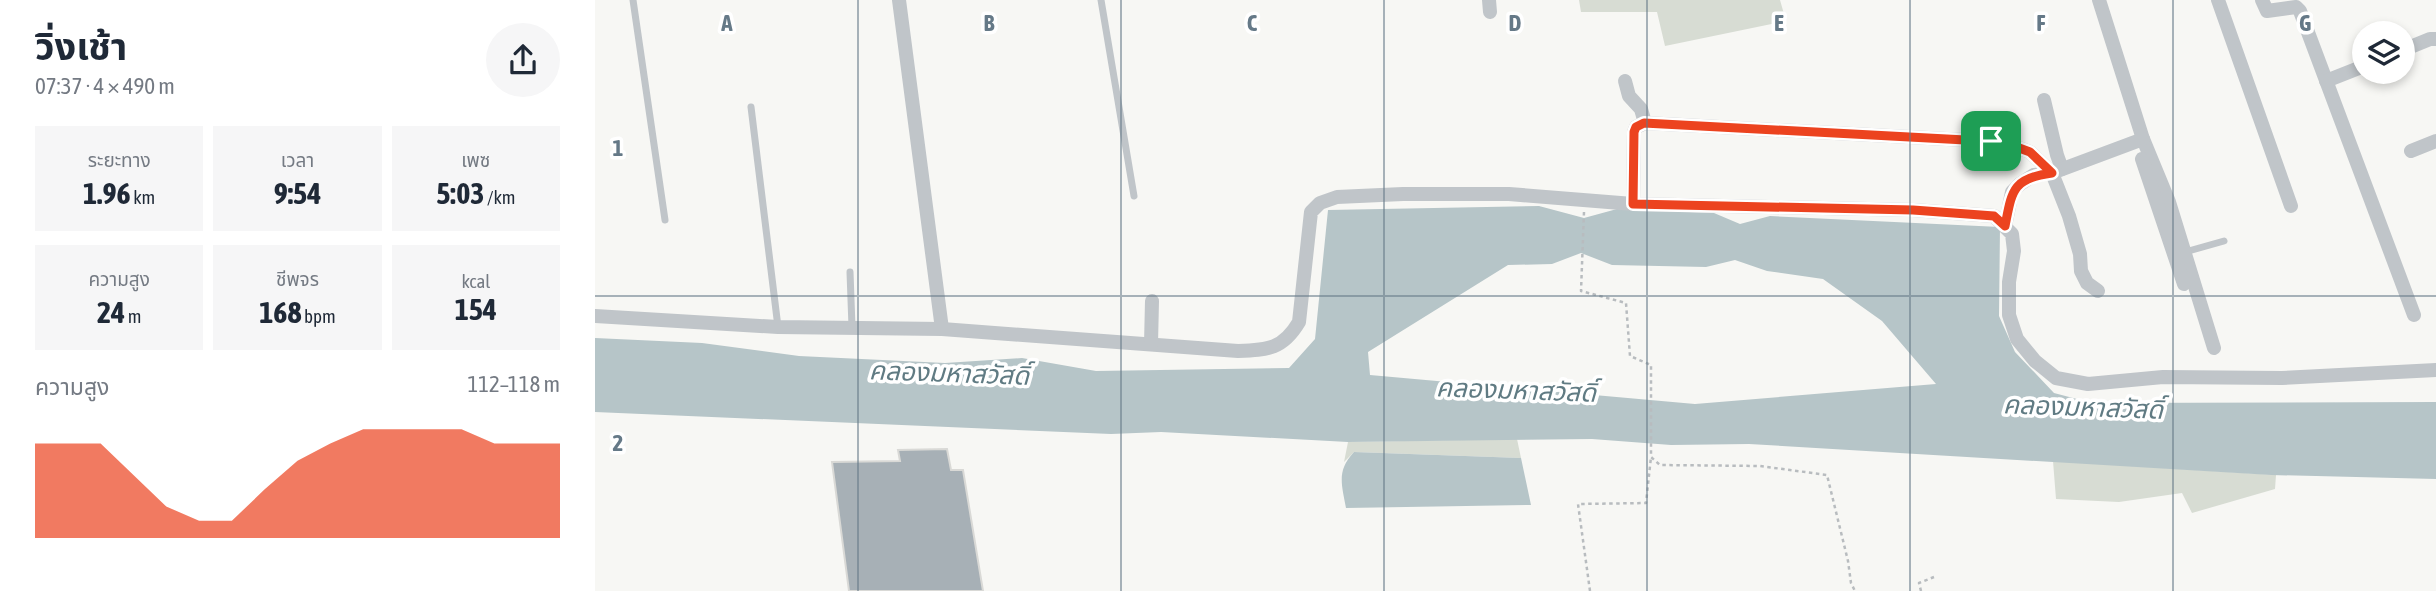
<!DOCTYPE html>
<html lang="th">
<head>
<meta charset="utf-8">
<style>
	:root { --surface:#fff; --page:#f6f6f7; --text:#1f2937; --muted:#747a83; --accent:#ec431f }
	body { margin:0; font-family:"Asap Condensed","Noto Sans Thai",sans-serif; background:var(--page); color:var(--text); height:100vh; display:flex; flex-direction:column; font-size:26px; white-space:nowrap }
	* { box-sizing:border-box; margin:0 }
	p { font-size:23px; color:var(--muted) }
	.icon { flex:none; width:38px; height:38px; fill:none; stroke:currentColor; stroke-width:2; stroke-linecap:round; stroke-linejoin:round }
	.map { position:relative; flex:1; overflow:hidden }
	.drawer { display:flex; flex-direction:column; background:var(--surface); width:595px }
	.drawer>* { flex:none }
	.tools { position:absolute; left:1757px; top:21px; display:grid; gap:14px }
	.tools a { display:grid; place-items:center; width:63px; height:63px; border-radius:50%; background:var(--surface); box-shadow:0 4px 10px #0003; font-size:35px }
	.pin { position:absolute; display:grid; place-items:center; width:60px; height:60px; color:#fff; margin:-30px; border-radius:14px; box-shadow:0 4px 10px #0006 }
	.round { display:grid; place-items:center; flex:none; width:74px; height:74px; border-radius:37px; background:var(--page) }
	.head { display:flex; align-items:center; justify-content:space-between; height:119px; padding:0 35px }
	h1 { font-size:38px; font-weight:700; line-height:52px }
	.stats { display:grid; grid-template-columns:repeat(3,1fr); gap:10px; height:119px; padding:7px 35px }
	.stats div { display:grid; align-content:center; border-radius:0px; background:var(--page); text-align:center }
	.stats b { font-size:30px; font-weight:700 }
	.stats small { font-size:19px; font-weight:400 }
	.stats p { font-size:19px }
	.chart { height:196px; padding:14px 35px }
	.chart p { display:flex; justify-content:space-between }
	.chart svg { width:100%; height:126px; margin-top:7px; fill:var(--accent); opacity:.7 }
	main { display:flex; flex:1; min-height:0 }
	.map>svg:first-child { display:block }
	.green { fill:#d7dcd3 }
	.water { fill:#b6c5c8; fill-rule:evenodd }
	.building { fill:#a7b0b6; stroke:#d9d9d6; stroke-width:2 }
	.lines { fill:none; stroke-linecap:round; stroke-linejoin:round }
	.path { stroke:#b8bcbf; stroke-width:2.5; stroke-dasharray:3.5 3.5; stroke-linecap:butt }
	.lane { stroke:#c0c5c9; stroke-width:7 }
	.street { stroke:#c0c5c9; stroke-width:14 }
	.route-casing { stroke:#fff; stroke-width:14 }
	.route { stroke:#ec431f; stroke-width:9 }
	.grid { fill:none; stroke:#657987; stroke-width:2; stroke-opacity:0.55 }
	.labels { text-anchor:middle; dominant-baseline:central; stroke-width:7; stroke-linejoin:round; paint-order:stroke }
	.water-label { font-size:26px; font-style:italic; fill:#607b83; stroke:#fff }
	.grid-label { font-size:23px; text-anchor:middle; font-weight:bold; fill:#657987; stroke:#fff; stroke-width:7; stroke-linejoin:round; paint-order:stroke }
</style>
</head>
<body>
<main>
<section class="drawer">
<div class="head"><div><h1>วิ่งเช้า</h1><p>07:37 · 4 × 490 m</p></div><a class="round"><svg class="icon" aria-label="share" viewBox="0 0 24 24"><path d="M12 15V3M7 8l5-5 5 5M5 13v7h14v-7"/></svg></a></div>
<div class="stats">
<div><p>ระยะทาง</p><b>1.96<small> km</small></b></div>
<div><p>เวลา</p><b>9:54</b></div>
<div><p>เพซ</p><b>5:03<small> /km</small></b></div>
</div>
<div class="stats">
<div><p>ความสูง</p><b>24<small> m</small></b></div>
<div><p>ชีพจร</p><b>168<small> bpm</small></b></div>
<div><p>kcal</p><b>154</b></div>
</div>
<div class="chart"><p><span>ความสูง</span>112–118 m</p>
<svg viewBox="0 0 160 44" preserveAspectRatio="none"><path d="M0 44V11L10 11L20 11L30 22L40 33L50 38L60 38L70 27L80 17L90 11L100 6L110 6L120 6L130 6L140 11L150 11L160 11V44z"/></svg>
</div>
</section>
<div class="map">
<svg width="1841" height="591" viewBox="0 0 1841 591">
	<rect width="100%" height="100%" fill="#f7f7f4"/>
	<g class="green">
		<polygon points="984,0 1185,0 1191,21 1070,46 1062,12 986,12"/>
		<polygon points="922,439 926,458 759,452 749,462 753,442"/>
		<polygon points="1458,461 1681,475 1680,489 1597,513 1587,493 1524,502 1461,499"/>
	</g>
	<g class="water">
		<path d="M944,206L989,218L1022,209L1119,213L1145,224L1175,216L1405,227L1404,316L1420,352L1459,393L1497,403L1841,402V479L1676,475L1154,444L1076,445L997,439L753,442L566,432L516,434L0,412V338L107,343L204,356L350,363L427,358L501,371L694,368L720,339L733,210ZM986,253L1017,265L1111,267L1140,260L1172,271L1228,279L1287,321L1341,384L1100,404L775,375L773,352L913,265L957,264Z"/>
		<path d="M759,452L926,458L936,505L751,508C747,485 741,471 759,452Z"/>
	</g>
	<polygon class="building" points="352,449 356,470 368,470 388,591 254,591 237,462 305,461 303,450"/>
	<g class="lines">
		<g class="path">
			<polyline points="989,212 986,291 1031,303 1035,356 1056,365 1056,457 1065,465 1165,466 1232,475 1253,561 1256,583 1260,591"/>
			<polyline points="995,591 983,504 1051,503 1056,457"/>
			<polyline points="1326,591 1324,583 1339,577"/>
		</g>
		<g class="lane">
			<polyline points="38,0 70,220"/>
			<polyline points="506,0 539,196"/>
			<polyline points="156,107 183,327"/>
			<polyline points="1590,252 1629,241"/>
			<polyline points="255,272 257,327"/>
		</g>
		<g class="street">
			<polyline points="304,0 347,329"/>
			<polyline points="894,0 895,12"/>
			<polyline points="1504,0 1548,139 1574,202 1619,348"/>
			<polyline points="1623,0 1696,206"/>
			<polyline points="1667,0 1672,11 1701,7 1705,11 1819,315"/>
			<polyline points="1808,50 1835,39 1841,39"/>
			<polyline points="1030,81 1034,96 1046,109 1050,123"/>
			<polyline points="1731,81 1769,66"/>
			<polyline points="1449,100 1462,155 1467,169"/>
			<polyline points="1816,151 1841,141"/>
			<polyline points="1547,159 1589,284"/>
			<polyline points="1038,204 1039,132 1041,127 1050,123 1408,142 1435,152 1457,173 1474,216 1485,254 1486,271 1492,283 1503,291"/>
			<polyline points="1410,226 1417,192 1425,184 1439,175 1457,173 1548,139"/>
			<path d="M0,316L183,327L347,329L643,351C673,350 688,349 704,322L716,212L725,203L742,197L808,194H914L1038,204L1318,210L1399,216L1417,234L1419,251L1414,282V315L1422,339L1440,361L1461,378L1493,384L1568,377L1687,378L1841,370"/>
			<polyline points="556,344 557,301"/>
		</g>
	</g>
	<g class="lines">
		<g class="route-casing">
			<path id="route" d="M1049,123L1408,142L1435,152L1457,173C1417,178 1417,191 1410,226L1399,216L1318,210L1038,204L1039,132L1041,127Z"/>
		</g>
		<use href="#route" class="route"/>
	</g>
	<path class="grid" d="M263,0V591M526,0V591M789,0V591M1052,0V591M1315,0V591M1578,0V591M0,296H1841"/>
	<g class="labels">
		<g class="water-label">
			<text transform="translate(354 373) rotate(2)">คลองมหาสวัสดิ์</text>
			<text transform="translate(921 390) rotate(2)">คลองมหาสวัสดิ์</text>
			<text transform="translate(1488 407) rotate(2)">คลองมหาสวัสดิ์</text>
		</g>
	</g>
	<g class="grid-label">
		<text x="132" y="31">A</text>
		<text x="394" y="31">B</text>
		<text x="657" y="31">C</text>
		<text x="920" y="31">D</text>
		<text x="1184" y="31">E</text>
		<text x="1446" y="31">F</text>
		<text x="1710" y="31">G</text>
		<text x="23" y="156">1</text>
		<text x="23" y="451">2</text>
	</g>
</svg>
<div class="tools">
<a><svg class="icon" aria-label="layers" viewBox="0 0 24 24"><path d="M12 4l9 5-9 5-9-5zM3 14l9 5 9-5"/></svg></a>
</div>
<div class="pin" style="left:1396px;top:141px;background:#1e9e55"><svg class="icon" aria-label="arrive" viewBox="0 0 24 24"><path d="M6 21V4h12l-3 4 3 4H6"/></svg></div>
</div>
</main>
</body>
</html>
